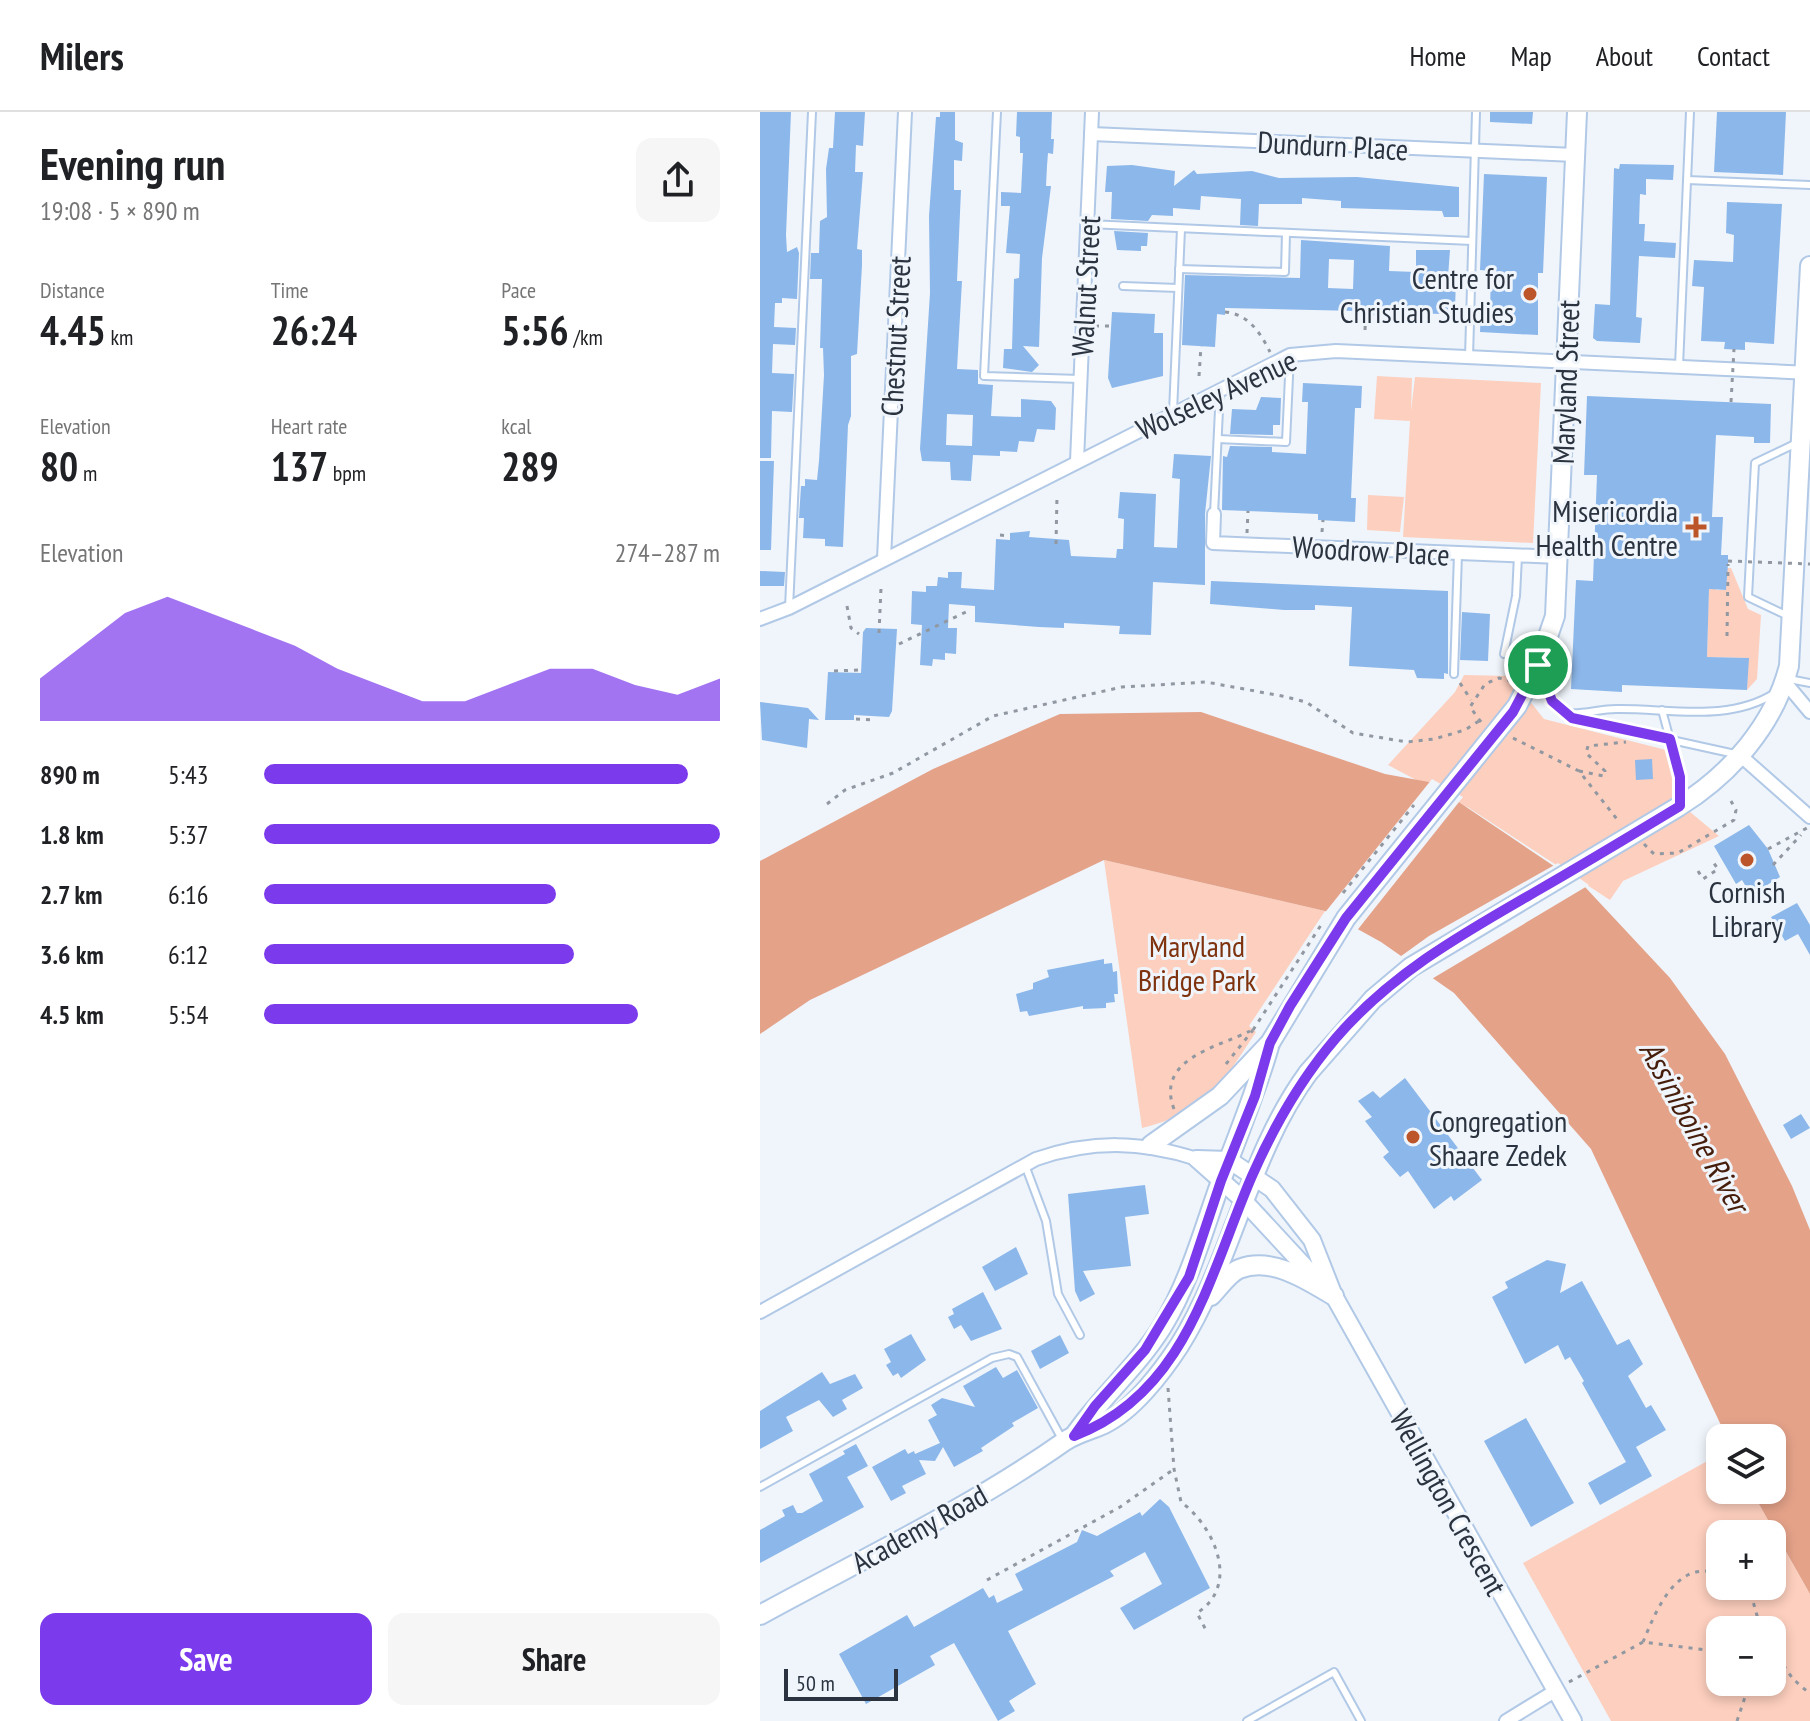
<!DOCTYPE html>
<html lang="en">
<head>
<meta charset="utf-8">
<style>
	:root { --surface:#fff; --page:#f6f6f6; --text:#202124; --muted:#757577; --line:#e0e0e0; --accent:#7c3aed }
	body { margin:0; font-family:"PT Sans Narrow",sans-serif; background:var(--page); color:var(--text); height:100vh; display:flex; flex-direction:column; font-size:30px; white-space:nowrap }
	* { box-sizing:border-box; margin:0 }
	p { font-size:26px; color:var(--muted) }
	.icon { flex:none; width:44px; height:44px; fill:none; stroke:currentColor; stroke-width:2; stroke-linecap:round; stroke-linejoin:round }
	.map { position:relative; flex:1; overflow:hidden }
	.details { display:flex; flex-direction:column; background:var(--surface); width:760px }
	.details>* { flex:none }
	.buttons { position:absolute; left:946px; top:1312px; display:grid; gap:16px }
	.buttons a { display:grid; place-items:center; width:80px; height:80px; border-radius:16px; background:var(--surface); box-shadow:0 4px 12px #0003; font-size:40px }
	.scale { position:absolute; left:24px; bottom:20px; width:114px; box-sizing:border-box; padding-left:8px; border:4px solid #2a333f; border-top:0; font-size:22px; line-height:28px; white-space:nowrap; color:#2a333f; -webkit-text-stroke:6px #eff5fb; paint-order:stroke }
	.pin { position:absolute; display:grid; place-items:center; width:68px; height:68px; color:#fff; margin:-34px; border:4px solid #fff; border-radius:50%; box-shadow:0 2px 8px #0007 }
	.round { display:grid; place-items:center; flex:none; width:84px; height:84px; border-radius:16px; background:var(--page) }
	.summary { display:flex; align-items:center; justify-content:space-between; height:136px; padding:0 40px }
	h1 { font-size:44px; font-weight:800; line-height:60px }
	.stats { display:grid; grid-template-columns:repeat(3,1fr); gap:12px; height:136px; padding:8px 40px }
	.stats div { display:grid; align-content:center }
	.stats b { font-size:40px; font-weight:800 }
	.stats small { font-size:22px; font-weight:400 }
	.stats p { font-size:22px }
	.chart { height:224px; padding:16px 40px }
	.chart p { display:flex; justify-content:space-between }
	.chart svg { width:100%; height:144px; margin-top:8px; fill:var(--accent); opacity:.7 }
	.cta { display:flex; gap:16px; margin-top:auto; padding:16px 40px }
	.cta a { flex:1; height:92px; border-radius:16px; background:var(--accent); color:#fff; font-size:32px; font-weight:800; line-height:92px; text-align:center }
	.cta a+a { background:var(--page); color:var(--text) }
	ul { padding:0 40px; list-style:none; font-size:26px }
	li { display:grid; grid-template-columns:128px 96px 1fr; align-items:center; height:60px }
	li i { height:20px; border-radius:10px; background:var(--accent) }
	header { display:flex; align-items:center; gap:48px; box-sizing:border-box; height:112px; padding:0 40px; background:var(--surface); border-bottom:2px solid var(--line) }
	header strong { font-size:38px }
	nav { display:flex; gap:44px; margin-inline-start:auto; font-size:28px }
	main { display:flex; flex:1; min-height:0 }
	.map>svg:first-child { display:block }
	.green { fill:#fdcfbe; fill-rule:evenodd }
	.water { fill:#e4a289 }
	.pier { fill:#eff5fb }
	.building { fill:#8cb7ea; fill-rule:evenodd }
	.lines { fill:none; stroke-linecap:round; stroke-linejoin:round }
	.service-casing { stroke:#b1c9e6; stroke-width:10 }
	.minor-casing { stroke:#b1c9e6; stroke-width:16 }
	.tertiary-casing { stroke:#b1c9e6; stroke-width:20 }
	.secondary-casing { stroke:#b1c9e6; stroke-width:22 }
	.path { stroke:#9198a1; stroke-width:3; stroke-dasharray:4 6; stroke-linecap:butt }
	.service { stroke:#fff; stroke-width:6 }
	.minor { stroke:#fff; stroke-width:12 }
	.tertiary { stroke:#fff; stroke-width:16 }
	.secondary { stroke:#fff; stroke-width:18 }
	.secondary-bridge-casing { stroke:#b1c9e6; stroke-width:22; stroke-linecap:butt }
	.path-bridge { stroke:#9198a1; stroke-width:3; stroke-dasharray:4 6; stroke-linecap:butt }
	.secondary-bridge { stroke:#fff; stroke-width:18 }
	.route-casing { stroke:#fff; stroke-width:16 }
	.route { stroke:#7c3aed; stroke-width:10 }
	.poi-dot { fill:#bc562a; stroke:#eff5fb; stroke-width:3 }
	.labels { text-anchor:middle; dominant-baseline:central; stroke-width:6; stroke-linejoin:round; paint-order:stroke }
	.street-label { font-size:30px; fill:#2a333f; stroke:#eff5fb }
	.poi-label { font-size:30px; fill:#2a333f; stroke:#eff5fb; text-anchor:end }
	.park-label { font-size:30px; fill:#7f320e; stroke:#eff5fb }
	.water-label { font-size:32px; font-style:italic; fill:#461d0b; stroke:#eff5fb }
</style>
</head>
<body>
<header>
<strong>Milers</strong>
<nav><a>Home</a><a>Map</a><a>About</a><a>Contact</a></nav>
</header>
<main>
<section class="details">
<div class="summary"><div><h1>Evening run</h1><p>19:08 · 5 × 890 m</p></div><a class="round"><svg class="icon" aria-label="share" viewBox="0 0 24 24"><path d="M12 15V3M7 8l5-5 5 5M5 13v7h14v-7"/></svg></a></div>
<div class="stats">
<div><p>Distance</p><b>4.45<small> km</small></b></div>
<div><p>Time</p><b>26:24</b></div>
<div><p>Pace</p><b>5:56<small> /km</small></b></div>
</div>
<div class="stats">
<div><p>Elevation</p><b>80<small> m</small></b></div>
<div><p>Heart rate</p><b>137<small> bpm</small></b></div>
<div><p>kcal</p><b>289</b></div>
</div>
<div class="chart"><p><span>Elevation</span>274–287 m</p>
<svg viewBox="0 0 160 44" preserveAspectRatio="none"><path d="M0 44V31L10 21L20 11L30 6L40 11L50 16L60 21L70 28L80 33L90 38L100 38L110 33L120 28L130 28L140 33L150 36L160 31V44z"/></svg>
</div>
<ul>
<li><b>890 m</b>5:43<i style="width:93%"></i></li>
<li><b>1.8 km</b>5:37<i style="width:100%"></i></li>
<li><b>2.7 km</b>6:16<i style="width:64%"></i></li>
<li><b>3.6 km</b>6:12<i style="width:68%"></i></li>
<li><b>4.5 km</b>5:54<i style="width:82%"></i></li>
</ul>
<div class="cta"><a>Save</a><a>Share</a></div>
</section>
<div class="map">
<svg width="1050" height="1609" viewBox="0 0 1050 1609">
	<rect width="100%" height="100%" fill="#eff5fb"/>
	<g class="green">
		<polygon points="617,264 652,266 651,299 655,265 781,271 773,431 643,425 650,309 614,307"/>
		<polygon points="608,383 644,385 640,420 607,418"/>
		<polygon points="967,456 971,456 988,497 1001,503 997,567 987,578 988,546 947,545 949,465 956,466 956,478 966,478"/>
		<polygon points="704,563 750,564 784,607 910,639 916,669 912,685 959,724 863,769 850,788 709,696 628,653 695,580"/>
		<path d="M344,748L565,799L489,914L496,920C460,974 449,999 382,1016Z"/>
		<path d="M960,1342V1378H991L1050,1482V1609H851L763,1451ZM960,1422H1012V1474H960ZM960,1518H1012V1570H960Z"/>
	</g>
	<polygon class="water" points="441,600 625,662 669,670 825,775 910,866 965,942 1032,1074 1050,1118 1050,1482 991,1378 1012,1378 1012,1326 967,1326 831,1037 694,881 621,830 565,799 344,748 50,888 0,922 0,749 173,657 300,602"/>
	<g class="pier">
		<polygon points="672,667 703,685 595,821 563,803"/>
		<polygon points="798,751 829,773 670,868 637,847 669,824"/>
	</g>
	<g class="building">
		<polygon points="0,0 31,0 26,123 27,140 37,135 39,141 37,187 22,186 22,191 15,191 14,215 36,216 35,233 13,232 12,261 34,262 32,300 12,299 11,346 0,346"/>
		<polygon points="75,0 105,0 103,34 96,33 95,60 103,60 97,137 102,138 102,153 97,242 91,244 91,304 88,313 83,435 65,434 65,427 43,426 44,406 39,406 41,374 45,374 45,367 57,368 59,349 64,263 63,236 60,236 62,167 50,167 51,141 59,141 60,109 67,105 66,57 69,36 73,36"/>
		<path d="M180,0H195V28L203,31L202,49L194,48V78H201L197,169H202L197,257L218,258V272L233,273L231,304L261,305V287L291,289L296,296L295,318L277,317L274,330L259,329L257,340L240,339V344L213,343L211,369L191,368L190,350L162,349L160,337L170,181L169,104L176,5H180ZM187,302L213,303L212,334L186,333Z"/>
		<polygon points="257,0 292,0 291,27 294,27 293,42 288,41 287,54 286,74 291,74 282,146 279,235 263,234 279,253 272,260 243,256 244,237 252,237 254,167 259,166 260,142 246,141 250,94 241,94 241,80 261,81 263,41 260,41 260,25 256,24"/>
		<polygon points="730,0 773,0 772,12 730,10"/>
		<polygon points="957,0 1026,0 1023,63 954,60"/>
		<polygon points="860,52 914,53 913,68 886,67 886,83 880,82 879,112 885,112 884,129 916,131 915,146 879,144 876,205 882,206 880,231 837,229 833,226 835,192 850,193 854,56 859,57"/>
		<polygon points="372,53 415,59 414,74 434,58 437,62 492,59 519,66 597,65 699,75 699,105 684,105 682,99 581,96 581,89 542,86 542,92 499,92 498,114 480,113 481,87 441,84 440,98 413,96 413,104 392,103 388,109 351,107 352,80 345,80 347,54"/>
		<polygon points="724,62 787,65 783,161 778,161 778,223 720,220 721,199 730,199 731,159 720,158"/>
		<polygon points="967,90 1022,92 1014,232 985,230 985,238 964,237 965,230 941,229 944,175 932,174 934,148 973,150 974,123 966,121"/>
		<polygon points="354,119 388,121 387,134 381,134 381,139 357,138"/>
		<path d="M541,128L630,134L629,159L656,160V138H690L688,165L696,166L695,198L689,202L620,201L616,204L597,199L465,196V203L457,202L455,235L422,233L425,163L540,166ZM569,147L594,148L593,177L568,176Z"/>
		<polygon points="352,200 395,202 394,221 403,221 403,264 352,276 348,266"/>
		<polygon points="543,271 602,274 601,296 595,296 591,386 596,386 595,410 558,408 558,402 462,398 463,344 467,345 470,334 512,335 512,340 546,342 548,290 542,290"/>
		<polygon points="827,284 1011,292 1010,331 994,331 994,325 956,323 952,405 963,405 961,443 968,443 968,452 966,478 949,477 947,545 989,546 987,578 862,573 862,580 811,577 816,468 833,469 837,363 824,363"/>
		<polygon points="501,285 521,286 520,313 513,313 513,323 470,322 472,297 496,298"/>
		<polygon points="414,342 451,344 445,402 445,473 393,470 391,523 359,522 360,514 304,511 304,516 279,515 215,510 215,494 189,492 188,516 197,516 196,542 185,541 185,548 173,547 172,554 160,553 162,513 151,512 152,479 166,480 166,474 177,474 178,465 188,466 188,460 202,460 201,476 234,478 236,427 250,428 250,421 270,419 269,425 309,428 311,444 356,446 357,437 363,437 364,407 358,406 360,380 396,382 394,435 417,436 420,367 412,366"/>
		<polygon points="0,349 14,349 11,438 0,438"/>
		<polygon points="0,459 25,460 24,474 0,474"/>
		<polygon points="451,469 688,479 688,562 684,561 684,567 657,566 654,558 589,554 592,495 555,493 555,498 524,498 450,492"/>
		<polygon points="702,500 730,502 728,549 700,548"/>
		<polygon points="106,516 137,517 132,599 129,605 94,603 94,608 65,608 68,560 101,561 103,520"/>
		<polygon points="0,590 48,596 59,608 49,607 47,636 2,628"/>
		<polygon points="892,647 893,667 876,668 875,648"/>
		<polygon points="989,713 1008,737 1020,765 991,783 982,768 976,772 954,734"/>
		<polygon points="1037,791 1050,813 1050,843 1038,822 1025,829 1011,805"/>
		<polygon points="344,847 344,852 352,851 353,860 357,859 358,882 354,882 355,890 346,891 346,896 323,897 323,894 269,904 267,899 260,900 256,882 273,877 273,871 289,865 287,858"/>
		<polygon points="645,966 722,1068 694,1089 691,1084 674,1097 648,1059 640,1065 623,1045 629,1040 605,1009 612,1005 598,989 613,979 620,986"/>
		<polygon points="1041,1002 1050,1016 1031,1027 1023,1013"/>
		<polygon points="385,1073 389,1102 365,1105 371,1154 323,1159 335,1182 320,1190 315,1179 308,1082"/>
		<polygon points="256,1135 268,1162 235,1179 222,1155"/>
		<polygon points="787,1148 806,1152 800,1181 822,1169 857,1233 869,1227 883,1252 868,1264 886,1296 891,1293 906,1318 876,1335 892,1364 840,1393 828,1371 866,1350 822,1271 824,1269 810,1245 805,1248 798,1233 765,1252 732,1185 748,1176 745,1170"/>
		<polygon points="223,1180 242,1217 211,1229 201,1213 194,1217 188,1205 194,1202 192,1197"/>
		<polygon points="151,1222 166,1248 141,1266 138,1261 133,1264 126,1253 131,1250 124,1237"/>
		<polygon points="300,1223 309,1241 280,1257 271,1239"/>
		<polygon points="236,1255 243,1266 257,1258 278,1296 252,1311 254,1314 221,1336 223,1339 194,1355 183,1335 175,1349 159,1348 166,1362 142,1374 146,1381 131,1389 112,1355 145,1337 148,1342 154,1339 155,1342 180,1331 168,1308 177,1303 171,1293 182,1286 215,1295 203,1274"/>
		<polygon points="62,1260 70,1272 95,1262 103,1276 82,1288 87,1297 73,1305 59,1288 26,1305 33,1319 0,1337 0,1299"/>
		<polygon points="766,1306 814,1391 771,1415 724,1329"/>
		<polygon points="96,1332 108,1354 87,1365 104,1395 0,1451 0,1418 25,1404 22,1398 33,1393 37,1401 42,1401 63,1389 49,1362 85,1342 83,1339"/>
		<polygon points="400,1387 409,1395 450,1476 374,1518 360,1496 402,1472 385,1440 350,1459 354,1464 248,1519 276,1572 249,1589 255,1599 238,1609 194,1531 170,1544 175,1553 106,1592 79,1542 147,1503 154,1515 223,1476 229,1486 234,1483 237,1491 263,1478 255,1462 317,1430 322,1418 337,1424 380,1400 382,1404"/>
	</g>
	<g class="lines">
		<g class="service-casing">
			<g id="service">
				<polyline points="237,0 224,264 320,267"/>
				<polyline points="927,68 1050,73"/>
				<polyline points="328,112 712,129"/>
				<polyline points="419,157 525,160 526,121"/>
				<polyline points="363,174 418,176"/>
				<polyline points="709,245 716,0"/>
				<polyline points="919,254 930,0"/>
				<polyline points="413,300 421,117"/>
				<polyline points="458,327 526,330 530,243"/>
				<polyline points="454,402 460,277"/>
				<polyline points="799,439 827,439"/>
				<polyline points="29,496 52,0"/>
				<polyline points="1030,505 988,485 995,351 1039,330"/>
				<polyline points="744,542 756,484 758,444"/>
				<polyline points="779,557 792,589 812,606 975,642"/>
				<polyline points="694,562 698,442"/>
				<polyline points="1029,567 1050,571"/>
				<polyline points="902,598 920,665 920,690"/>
				<path d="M806,601C823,603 839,597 856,597C908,596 968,611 1015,581"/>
				<polyline points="265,1053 286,1109 298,1182 320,1223"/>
				<polyline points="0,1375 232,1246 249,1242 257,1245 302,1327"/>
				<polyline points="487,1609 574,1560 601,1609"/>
			</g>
		</g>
		<g class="minor-casing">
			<g id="minor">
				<polyline points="331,22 815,43"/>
				<polyline points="317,349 332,0"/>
				<polyline points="454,402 453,431 799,445"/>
				<polyline points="124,447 145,0"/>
				<polyline points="0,507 29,496 530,243 576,239 1050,261"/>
				<polyline points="1024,569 1050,600"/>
				<polyline points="981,644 1050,705"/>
				<path d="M0,1200L276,1047C332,1028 381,1029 437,1047"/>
				<polyline points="746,1609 795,1579"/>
			</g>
		</g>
		<g class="tertiary-casing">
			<g id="tertiary">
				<polyline points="437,1047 469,1048 512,1077 552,1128 574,1184 813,1609"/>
				<polyline points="437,1047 483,1088 546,1156 566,1170"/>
			</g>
		</g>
		<g class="secondary-casing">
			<g id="secondary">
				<polyline points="757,594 778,553 795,504 817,0"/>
				<path d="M918,695C970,663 1014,613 1029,554L1050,154"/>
				<polyline points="391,1033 460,984 508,933"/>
				<path d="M451,1184C459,1176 469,1161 479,1157C512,1144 547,1168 574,1184"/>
				<path d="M314,1324C341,1285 377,1255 402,1215C430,1169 443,1119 461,1069C478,1022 497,978 510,931"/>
				<path d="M0,1503C102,1447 210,1396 305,1329C317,1321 331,1318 344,1312C373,1298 402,1260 419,1234C473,1148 488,1043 548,961"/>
			</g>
		</g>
		<g class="path">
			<path d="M465,200C488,202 500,220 510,240"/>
			<polyline points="335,214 351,214"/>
			<polyline points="605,218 606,200"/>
			<polyline points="439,264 441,234"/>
			<polyline points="562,420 563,408"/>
			<polyline points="487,421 488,399"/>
			<polyline points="240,423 250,424"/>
			<polyline points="296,432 297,384"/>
			<polyline points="87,494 91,516 99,522"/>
			<polyline points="119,521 121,476"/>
			<polyline points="967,524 968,452"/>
			<polyline points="139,532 210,498"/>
			<polyline points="74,559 98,558"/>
			<polyline points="700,571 711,588"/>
			<polyline points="96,607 114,608"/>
			<polyline points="721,610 710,595 725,572 739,566 752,569"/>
			<polyline points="753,626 819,659 860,711"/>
			<polyline points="819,659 844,664 845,659 826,641 828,634 866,630"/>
			<polyline points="67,692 85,678 133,661 233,604 362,575 446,570 522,584 546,590 593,621 647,630 674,627 705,618 719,609"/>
			<polyline points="884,732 894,742 918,741 974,708 976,698 971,689"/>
			<polyline points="1008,737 1047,716"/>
			<polyline points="1013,753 1041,723"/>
			<polyline points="938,759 943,767 958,757 953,750"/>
			<polyline points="466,952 493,918"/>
			<path d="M414,997C395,947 458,935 490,919"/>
			<path d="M408,1276L414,1357L421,1390C454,1414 481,1473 437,1501L447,1520"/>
			<polyline points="227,1468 360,1395 414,1357"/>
			<polyline points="984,1474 991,1482 1001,1518"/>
			<path d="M883,1530C896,1499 916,1446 960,1462"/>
			<polyline points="1012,1537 1033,1567 1050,1582"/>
			<polyline points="809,1570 883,1530 947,1538 960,1545"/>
			<polyline points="986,1582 990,1570"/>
			<polyline points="977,1609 986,1582 984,1570"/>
		</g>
		<use href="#service" class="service"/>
		<use href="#minor" class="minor"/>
		<use href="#tertiary" class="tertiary"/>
		<use href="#secondary" class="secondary"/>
		<g class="secondary-bridge-casing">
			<g id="secondary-bridge">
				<polyline points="510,931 586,806 757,594"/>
				<polyline points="548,961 613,887 651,855 918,695"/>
			</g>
		</g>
		<g class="path-bridge">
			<polyline points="971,290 974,237"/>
			<polyline points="968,449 1050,452"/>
			<polyline points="583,781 654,693"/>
			<polyline points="493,918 563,810"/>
		</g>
		<use href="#secondary-bridge" class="secondary-bridge"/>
	</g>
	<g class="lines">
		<g class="route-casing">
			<path id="route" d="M778,553L792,589L812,606L910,627L920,665V694C872,723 824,752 775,780C702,822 632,861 576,926C540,968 514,1014 492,1064C449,1163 427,1281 314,1324L335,1294L385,1238L429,1165L461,1069L495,984L510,931L530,894L586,806L753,600Z"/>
		</g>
		<use href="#route" class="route"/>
	</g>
	<g class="poi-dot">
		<circle cx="770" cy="182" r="8"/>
		<path d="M932 403h8v8h8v8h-8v8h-8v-8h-8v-8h8z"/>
		<circle cx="987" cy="748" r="8"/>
		<circle cx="653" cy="1025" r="8"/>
	</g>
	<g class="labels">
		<g class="street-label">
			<text transform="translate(573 33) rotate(3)">Dundurn Place</text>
			<text transform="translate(325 174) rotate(-87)">Walnut Street</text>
			<text transform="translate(135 224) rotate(-87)">Chestnut Street</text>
			<text transform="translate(805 270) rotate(-88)">Maryland Street</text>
			<text transform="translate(456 282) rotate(-25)">Wolseley Avenue</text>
			<text transform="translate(611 438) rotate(3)">Woodrow Place</text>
			<text transform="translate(689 1390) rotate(61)">Wellington Crescent</text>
			<text transform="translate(159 1416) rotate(-29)">Academy Road</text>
		</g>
		<g class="poi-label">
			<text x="754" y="165">Centre for<tspan x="754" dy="34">Christian Studies</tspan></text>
			<text x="918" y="398">Misericordia<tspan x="918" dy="34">Health Centre</tspan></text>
			<text x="987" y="779" text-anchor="middle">Cornish<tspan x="987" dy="34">Library</tspan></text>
			<text x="669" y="1008" text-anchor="start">Congregation<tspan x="669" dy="34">Shaare Zedek</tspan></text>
		</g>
		<g class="park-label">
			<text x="437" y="833">Maryland<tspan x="437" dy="34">Bridge Park</tspan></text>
		</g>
		<g class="water-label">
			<text transform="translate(935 1014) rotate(61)">Assiniboine River</text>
		</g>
	</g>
</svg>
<div class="buttons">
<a><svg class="icon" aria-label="layers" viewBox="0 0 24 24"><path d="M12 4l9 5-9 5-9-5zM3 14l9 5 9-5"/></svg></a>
<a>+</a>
<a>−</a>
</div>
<div class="scale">50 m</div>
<div class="pin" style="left:778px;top:553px;background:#1e9e55"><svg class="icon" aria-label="arrive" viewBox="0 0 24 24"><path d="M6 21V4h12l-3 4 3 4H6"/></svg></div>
</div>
</main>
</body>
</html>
